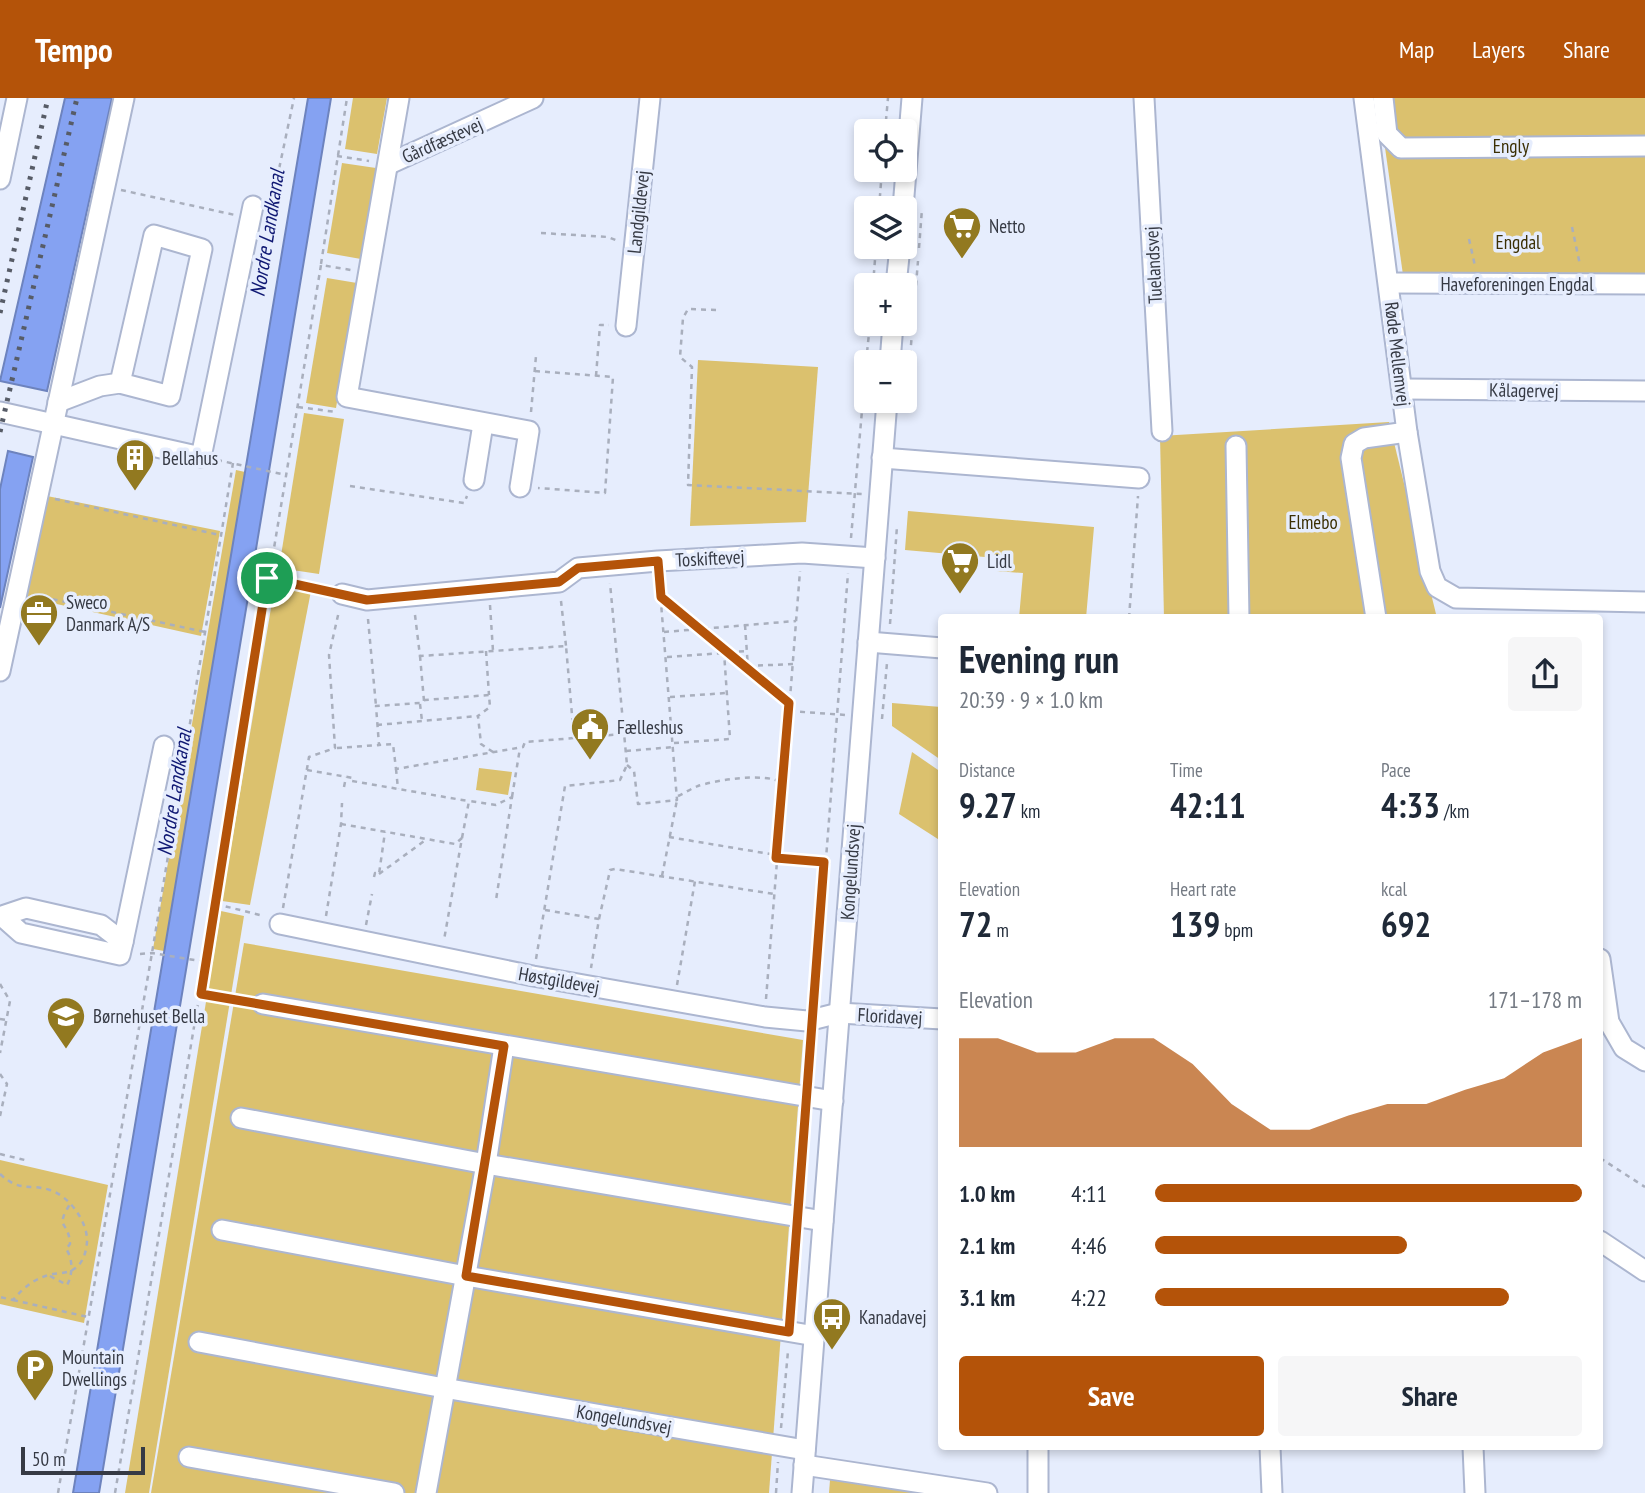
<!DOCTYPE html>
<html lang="en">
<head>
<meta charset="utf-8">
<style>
	:root { --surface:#fff; --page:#f6f6f7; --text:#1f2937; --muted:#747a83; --accent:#b45309 }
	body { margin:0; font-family:"PT Sans Narrow",sans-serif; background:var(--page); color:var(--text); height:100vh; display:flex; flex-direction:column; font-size:26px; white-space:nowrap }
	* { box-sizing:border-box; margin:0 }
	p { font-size:23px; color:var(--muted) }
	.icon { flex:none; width:38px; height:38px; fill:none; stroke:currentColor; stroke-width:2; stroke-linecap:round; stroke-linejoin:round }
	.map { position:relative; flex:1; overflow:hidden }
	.details { position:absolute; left:938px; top:516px; width:665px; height:836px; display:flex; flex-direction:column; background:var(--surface); border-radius:7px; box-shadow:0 4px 10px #0003 }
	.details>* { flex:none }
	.tools { position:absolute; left:854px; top:21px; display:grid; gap:14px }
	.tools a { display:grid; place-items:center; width:63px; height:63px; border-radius:7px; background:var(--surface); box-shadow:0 4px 10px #0003; font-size:35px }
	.scale { position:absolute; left:21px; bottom:18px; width:124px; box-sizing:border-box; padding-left:7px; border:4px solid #363a44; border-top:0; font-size:19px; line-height:24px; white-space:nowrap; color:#363a44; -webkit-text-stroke:5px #e6edfd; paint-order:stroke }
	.pin { position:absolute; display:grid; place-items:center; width:60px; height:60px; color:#fff; margin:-30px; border:4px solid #fff; border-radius:50%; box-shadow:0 2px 7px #0007 }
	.round { display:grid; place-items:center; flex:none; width:74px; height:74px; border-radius:7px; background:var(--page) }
	.summary { display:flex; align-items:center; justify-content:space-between; height:119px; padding:0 21px }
	h1 { font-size:38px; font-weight:800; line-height:52px }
	.stats { display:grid; grid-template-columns:repeat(3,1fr); gap:10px; height:119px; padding:7px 21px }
	.stats div { display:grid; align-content:center }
	.stats b { font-size:35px; font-weight:800 }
	.stats small { font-size:19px; font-weight:400 }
	.stats p { font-size:19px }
	.chart { height:196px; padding:14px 21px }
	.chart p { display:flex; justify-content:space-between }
	.chart svg { width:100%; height:126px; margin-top:7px; fill:var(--accent); opacity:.7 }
	.action { display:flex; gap:14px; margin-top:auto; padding:14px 21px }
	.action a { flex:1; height:80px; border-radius:7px; background:var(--accent); color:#fff; font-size:28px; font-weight:800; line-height:80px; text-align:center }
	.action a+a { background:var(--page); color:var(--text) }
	ul { padding:0 21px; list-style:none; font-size:23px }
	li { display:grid; grid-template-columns:112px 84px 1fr; align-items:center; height:52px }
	li i { height:18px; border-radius:9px; background:var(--accent) }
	header { display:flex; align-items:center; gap:42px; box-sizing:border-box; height:98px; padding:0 35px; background:var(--accent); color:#fff }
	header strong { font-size:33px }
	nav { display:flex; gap:38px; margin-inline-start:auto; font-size:24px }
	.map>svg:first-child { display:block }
	.green { fill:#dbc16e }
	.water { fill:#85a2f2; stroke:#6d83be; stroke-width:2 }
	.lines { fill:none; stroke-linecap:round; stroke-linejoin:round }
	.minor-casing { stroke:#acb6d0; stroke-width:23 }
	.path { stroke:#a9afbd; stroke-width:2.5; stroke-dasharray:5 5; stroke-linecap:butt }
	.minor { stroke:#fff; stroke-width:19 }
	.rail { stroke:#575c67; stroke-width:5; stroke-dasharray:3.5 7; stroke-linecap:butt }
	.route-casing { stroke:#fff; stroke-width:14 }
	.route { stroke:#b45309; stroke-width:9 }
	.labels { text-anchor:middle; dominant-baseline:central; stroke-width:7; stroke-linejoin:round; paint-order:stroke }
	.street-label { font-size:19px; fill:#363a44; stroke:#e6edfd }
	.park-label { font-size:19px; fill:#3b2f03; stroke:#e6edfd }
	.poi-label { font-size:19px; fill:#363a44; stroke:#e6edfd; text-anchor:start }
	.water-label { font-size:21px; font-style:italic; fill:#0f1873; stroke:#e6edfd }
</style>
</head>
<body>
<header>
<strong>Tempo</strong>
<nav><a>Map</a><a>Layers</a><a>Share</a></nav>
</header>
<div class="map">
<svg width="1645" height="1395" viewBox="0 0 1645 1395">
	<rect width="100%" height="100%" fill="#e6edfd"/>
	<g class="green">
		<polygon points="353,0 387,0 377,56 345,51"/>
		<polygon points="1378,0 1645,0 1645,191 1405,191"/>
		<polygon points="342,65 376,70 361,161 327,155"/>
		<polygon points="327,180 357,185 336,310 306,305"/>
		<polygon points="698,262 818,269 806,424 690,428"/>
		<polygon points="304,315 344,321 319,476 279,470"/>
		<polygon points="1389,324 1437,520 1164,520 1160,338"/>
		<polygon points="236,372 245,374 164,853 153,851"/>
		<polygon points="47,398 220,433 201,538 25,499"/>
		<polygon points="908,413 1094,429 1086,520 1019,520 1023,475 996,473 996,460 905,452"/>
		<polygon points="275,486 311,493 250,807 222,803"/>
		<polygon points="892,605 941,609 941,662 892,628"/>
		<polygon points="912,654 941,674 941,743 899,716"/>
		<polygon points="479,670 512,674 508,697 476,692"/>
		<polygon points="221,813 244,818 149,1395 125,1395"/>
		<polygon points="244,845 803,942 769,1395 151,1395"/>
		<polygon points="0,1062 108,1087 84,1225 0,1206"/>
		<polygon points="830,1382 917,1395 829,1395"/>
	</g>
	<g class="water">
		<polygon points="65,0 112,0 47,293 0,283"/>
		<polygon points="308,0 331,0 99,1395 73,1395"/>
		<polygon points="8,353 33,359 0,510 0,391"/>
	</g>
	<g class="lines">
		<g class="minor-casing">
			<g id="minor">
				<polyline points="399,0 347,299 529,333 520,389"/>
				<polyline points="1144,0 1162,333"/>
				<polyline points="1364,0 1407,334 1430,473 1437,489 1456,500 1645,504"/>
				<polyline points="1383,0 1387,36 1401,50 1645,48"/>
				<polyline points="389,66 533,0"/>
				<polyline points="0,81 17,0"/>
				<polyline points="903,110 912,0"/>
				<polyline points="1389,185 1645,186"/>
				<polyline points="896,187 900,149"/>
				<polyline points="626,228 650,0"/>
				<polyline points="890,264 893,226"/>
				<polyline points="1403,291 1645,293"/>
				<polyline points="58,304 100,288 120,285 170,298 202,151 154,137 120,285"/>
				<polyline points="0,314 201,359 253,108"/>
				<polyline points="1236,348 1239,520"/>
				<polyline points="882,360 1139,380"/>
				<polyline points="474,382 483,326"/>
				<polyline points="342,496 367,502 559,484 578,470 658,463 802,455 875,460"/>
				<polyline points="1376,520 1351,360 1354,346 1364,340 1407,334"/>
				<polyline points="868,544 942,550"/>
				<polyline points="0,573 124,0"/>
				<polygon points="26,810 101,827 123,844 120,857 21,835 2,818"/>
				<polyline points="280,826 533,878 765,919 807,923 839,915 942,921"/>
				<polyline points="123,844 164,648"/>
				<polyline points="1600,861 1609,924 1624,950 1645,963"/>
				<polyline points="263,906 833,1003"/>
				<polyline points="241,1020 486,1066 823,1123"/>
				<polyline points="222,1132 466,1178 815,1238"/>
				<polyline points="1600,1143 1645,1173"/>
				<polyline points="199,1244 444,1290 805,1352"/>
				<polyline points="1038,1349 1038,1395"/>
				<polyline points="1270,1349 1272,1395"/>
				<polyline points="1473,1349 1475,1395"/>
				<polyline points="189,1359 394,1395"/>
				<polyline points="804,1367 987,1395"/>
				<polyline points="426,1395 486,1066 504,948"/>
				<polyline points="802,1395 887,303"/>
			</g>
		</g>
		<g class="path">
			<polyline points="885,33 888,0"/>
			<polyline points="337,58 369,63"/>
			<polyline points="121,92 235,117"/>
			<polyline points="271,109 294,0"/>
			<polyline points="879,110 882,72"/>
			<polyline points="1572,129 1580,167"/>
			<polyline points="541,135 608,139 618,143"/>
			<polyline points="1469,141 1475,168"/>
			<polyline points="919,150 922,111"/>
			<polyline points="321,166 347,0"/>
			<polyline points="873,187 876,149"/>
			<polyline points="716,212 688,211 683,220 680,259 692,269 688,387 862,396"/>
			<polyline points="866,264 870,226"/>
			<polyline points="535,273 613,279 605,395 538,390"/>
			<polyline points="596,278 600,227 609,227"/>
			<polyline points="906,307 918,163"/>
			<polyline points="298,309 336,314"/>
			<polyline points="531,314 536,258"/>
			<polyline points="217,362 286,377"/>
			<polyline points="350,388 464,405 467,398"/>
			<polyline points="55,401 220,437"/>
			<polyline points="851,440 866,266"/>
			<polyline points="267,480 326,493"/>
			<polyline points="33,497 205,534"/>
			<polyline points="663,500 789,605"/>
			<polyline points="561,503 566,548"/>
			<polyline points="490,507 493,553"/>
			<polyline points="415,517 420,558 566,548 574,640"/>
			<polyline points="1129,520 1138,398"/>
			<polyline points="368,521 376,608"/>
			<polyline points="890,526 897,428"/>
			<polyline points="745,527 748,570"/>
			<polyline points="664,534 796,523"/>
			<polyline points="486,553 489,597"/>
			<polyline points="729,554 747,553"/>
			<polyline points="420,558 424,603"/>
			<polyline points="667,559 723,555"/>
			<polyline points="748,568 793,566"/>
			<polyline points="670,599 726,595"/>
			<polyline points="420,606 422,623"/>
			<polyline points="789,613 800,473"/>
			<polyline points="882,621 887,565"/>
			<polyline points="377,627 478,618"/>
			<polyline points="674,645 730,641 724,554"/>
			<polyline points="337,650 379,647"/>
			<polyline points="626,653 674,649"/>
			<polyline points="493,654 481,646 478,618 490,609 489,597 425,602 420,605 376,608 379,647 393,646 396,671 523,649 525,644 624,636"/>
			<polyline points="627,667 634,673 638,706 677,702 659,480"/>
			<polyline points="396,671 398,691"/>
			<polyline points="307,672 353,680 352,683 468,703"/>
			<polyline points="344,689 346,679"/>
			<path d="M678,698C685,695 692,690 698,688C716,682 767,674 782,685"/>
			<polyline points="512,699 520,650"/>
			<polyline points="341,726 455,746 462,740 444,842"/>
			<polyline points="669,739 776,757"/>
			<polyline points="462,740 469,703 496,707 512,699 496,802"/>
			<polyline points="776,760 832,765"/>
			<polyline points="379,776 427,741"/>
			<polyline points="662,778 677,702"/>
			<polyline points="374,779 375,775 379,776 385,734"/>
			<polyline points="216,806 264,818"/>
			<polyline points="283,810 309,659 335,650 329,557 339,513"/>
			<polyline points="545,812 599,821 591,870"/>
			<polyline points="326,818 341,726 342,705"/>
			<polyline points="599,821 609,777 610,772 615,771 774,796"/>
			<polyline points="366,827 372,796"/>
			<polyline points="140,856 152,855 206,864"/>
			<polyline points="536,861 565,688 620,682 627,667 610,485"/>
			<polyline points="0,886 10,903 0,955"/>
			<polyline points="677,887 695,783"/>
			<polyline points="201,896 245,904"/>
			<polyline points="766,901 789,613 846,617"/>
			<polyline points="815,904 848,475"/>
			<polyline points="0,921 7,922"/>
			<polyline points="0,976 7,986 0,1018"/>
			<polyline points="809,981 812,939"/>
			<polyline points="0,1056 29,1063"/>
			<polyline points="1600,1060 1645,1089"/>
			<path d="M0,1076C21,1095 28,1085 50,1092C69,1098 87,1123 87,1142C87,1152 83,1166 74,1171C68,1175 60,1175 53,1176C35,1180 25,1188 13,1202L0,1199"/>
			<polyline points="798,1099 806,1015"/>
			<path d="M50,1178L67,1187C73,1177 73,1160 66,1151L70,1146C69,1122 54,1132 70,1106"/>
			<polyline points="13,1202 88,1219"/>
			<polyline points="791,1215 795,1137"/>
			<polyline points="781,1330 788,1253"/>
			<polyline points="58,1395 152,855 233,365"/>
			<path d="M115,1395C185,986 253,577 321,167L351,172"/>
			<polyline points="776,1395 778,1364"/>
		</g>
		<use href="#minor" class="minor"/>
		<g class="rail">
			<polyline points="0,215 48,0"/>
			<polyline points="0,334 77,0"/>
		</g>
	</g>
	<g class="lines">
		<g class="route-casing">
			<polygon id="route" points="658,463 661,499 789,605 776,760 824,764 789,1234 466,1178 504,948 201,896 267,480 367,502 559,484 578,470"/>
		</g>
		<use href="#route" class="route"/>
	</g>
	<defs>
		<g id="supermarket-pin" transform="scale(2.0125)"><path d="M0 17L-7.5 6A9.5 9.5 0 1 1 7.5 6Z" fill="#927920" stroke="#e6edfd"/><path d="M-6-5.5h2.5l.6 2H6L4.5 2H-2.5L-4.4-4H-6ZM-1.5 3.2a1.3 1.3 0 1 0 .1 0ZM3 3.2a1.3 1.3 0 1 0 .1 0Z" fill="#fff"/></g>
		<g id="building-pin" transform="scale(2.0125)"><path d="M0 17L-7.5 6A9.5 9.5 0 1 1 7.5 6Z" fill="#927920" stroke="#e6edfd"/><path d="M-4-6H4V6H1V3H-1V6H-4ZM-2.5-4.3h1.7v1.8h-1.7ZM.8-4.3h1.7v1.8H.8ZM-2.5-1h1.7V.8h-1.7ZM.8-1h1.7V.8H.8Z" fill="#fff"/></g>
		<g id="office-pin" transform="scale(2.0125)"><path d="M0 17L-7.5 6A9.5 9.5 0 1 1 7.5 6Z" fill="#927920" stroke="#e6edfd"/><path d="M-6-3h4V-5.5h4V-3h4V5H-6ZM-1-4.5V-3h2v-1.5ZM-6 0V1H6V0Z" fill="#fff"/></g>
		<g id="civic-pin" transform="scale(2.0125)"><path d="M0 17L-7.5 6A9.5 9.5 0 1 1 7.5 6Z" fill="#927920" stroke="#e6edfd"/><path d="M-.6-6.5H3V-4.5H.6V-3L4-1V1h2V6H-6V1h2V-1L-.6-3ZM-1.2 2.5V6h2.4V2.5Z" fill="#fff"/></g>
		<g id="school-pin" transform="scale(2.0125)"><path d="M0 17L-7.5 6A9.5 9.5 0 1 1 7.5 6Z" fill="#927920" stroke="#e6edfd"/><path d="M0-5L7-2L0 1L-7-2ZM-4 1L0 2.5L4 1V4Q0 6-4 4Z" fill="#fff"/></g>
		<g id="bus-pin" transform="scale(2.0125)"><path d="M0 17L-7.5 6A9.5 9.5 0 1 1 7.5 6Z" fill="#927920" stroke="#e6edfd"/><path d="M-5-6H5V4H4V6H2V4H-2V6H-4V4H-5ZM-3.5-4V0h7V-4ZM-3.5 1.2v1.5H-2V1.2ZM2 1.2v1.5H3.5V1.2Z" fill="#fff"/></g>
		<g id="parking-pin" transform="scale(2.0125)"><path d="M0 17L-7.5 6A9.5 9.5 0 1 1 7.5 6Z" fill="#927920" stroke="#e6edfd"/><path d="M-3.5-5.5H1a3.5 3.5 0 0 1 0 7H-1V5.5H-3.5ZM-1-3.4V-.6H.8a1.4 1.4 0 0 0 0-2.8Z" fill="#fff"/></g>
	</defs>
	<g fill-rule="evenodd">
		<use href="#supermarket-pin" x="962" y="128"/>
		<use href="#building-pin" x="135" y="360"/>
		<use href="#supermarket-pin" x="960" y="463"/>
		<use href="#office-pin" x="39" y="515"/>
		<use href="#civic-pin" x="590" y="629"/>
		<use href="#school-pin" x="66" y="918"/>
		<use href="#bus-pin" x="832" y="1219"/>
		<use href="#parking-pin" x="35" y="1270"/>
	</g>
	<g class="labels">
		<g class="street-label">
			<text transform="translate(442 42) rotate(-24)">Gårdfæstevej</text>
			<text transform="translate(638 114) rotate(-84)">Landgildevej</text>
			<text transform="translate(1153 167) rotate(-93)">Tuelandsvej</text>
			<text x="1517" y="186">Haveforeningen Engdal</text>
			<text transform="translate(1398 256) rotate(83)">Røde Mellemvej</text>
			<text transform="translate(1524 292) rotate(1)">Kålagervej</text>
			<text transform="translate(710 460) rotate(-3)">Toskiftevej</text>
			<text transform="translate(850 774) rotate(-86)">Kongelundsvej</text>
			<text transform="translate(559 882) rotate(10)">Høstgildevej</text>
			<text transform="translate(890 918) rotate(3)">Floridavej</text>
			<text transform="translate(624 1321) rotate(10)">Kongelundsvej</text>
		</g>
		<g class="park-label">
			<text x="1511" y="48">Engly</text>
			<text x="1518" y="144">Engdal</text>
			<text x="1313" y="424">Elmebo</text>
		</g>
		<g class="poi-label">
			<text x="989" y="128">Netto</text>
			<text x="162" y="360">Bellahus</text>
			<text x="987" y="463">Lidl</text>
			<text x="66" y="504">Sweco<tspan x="66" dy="22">Danmark A/S</tspan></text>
			<text x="617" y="629">Fælleshus</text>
			<text x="93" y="918">Børnehuset Bella</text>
			<text x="859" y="1219">Kanadavej</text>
			<text x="62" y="1259">Mountain<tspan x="62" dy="22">Dwellings</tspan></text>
		</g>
		<g class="water-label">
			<text transform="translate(267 135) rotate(-81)">Nordre Landkanal</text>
			<text transform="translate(174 694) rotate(-81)">Nordre Landkanal</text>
		</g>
	</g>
</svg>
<div class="tools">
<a><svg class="icon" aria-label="locate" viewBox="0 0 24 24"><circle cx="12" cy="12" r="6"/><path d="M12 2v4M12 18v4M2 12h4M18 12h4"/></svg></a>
<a><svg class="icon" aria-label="layers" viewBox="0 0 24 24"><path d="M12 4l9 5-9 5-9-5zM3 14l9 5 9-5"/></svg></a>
<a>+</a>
<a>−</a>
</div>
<div class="scale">50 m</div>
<div class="pin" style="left:267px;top:480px;background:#1e9e55"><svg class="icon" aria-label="arrive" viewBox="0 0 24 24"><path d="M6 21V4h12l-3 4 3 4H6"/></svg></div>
<section class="details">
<div class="summary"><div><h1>Evening run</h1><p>20:39 · 9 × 1.0 km</p></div><a class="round"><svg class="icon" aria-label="share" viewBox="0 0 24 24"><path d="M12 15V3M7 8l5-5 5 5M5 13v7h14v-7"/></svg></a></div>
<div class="stats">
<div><p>Distance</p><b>9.27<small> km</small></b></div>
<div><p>Time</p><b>42:11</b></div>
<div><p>Pace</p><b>4:33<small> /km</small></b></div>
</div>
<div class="stats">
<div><p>Elevation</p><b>72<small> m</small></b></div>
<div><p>Heart rate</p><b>139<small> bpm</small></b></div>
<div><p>kcal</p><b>692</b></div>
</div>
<div class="chart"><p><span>Elevation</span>171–178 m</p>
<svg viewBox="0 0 160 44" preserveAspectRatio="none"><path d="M0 44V6L10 6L20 11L30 11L40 6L50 6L60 15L70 29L80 38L90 38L100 33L110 29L120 29L130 24L140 20L150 11L160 6V44z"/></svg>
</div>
<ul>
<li><b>1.0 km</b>4:11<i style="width:100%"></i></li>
<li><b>2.1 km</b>4:46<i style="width:59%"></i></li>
<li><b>3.1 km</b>4:22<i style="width:83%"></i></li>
</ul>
<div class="action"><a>Save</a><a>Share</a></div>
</section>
</div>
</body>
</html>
